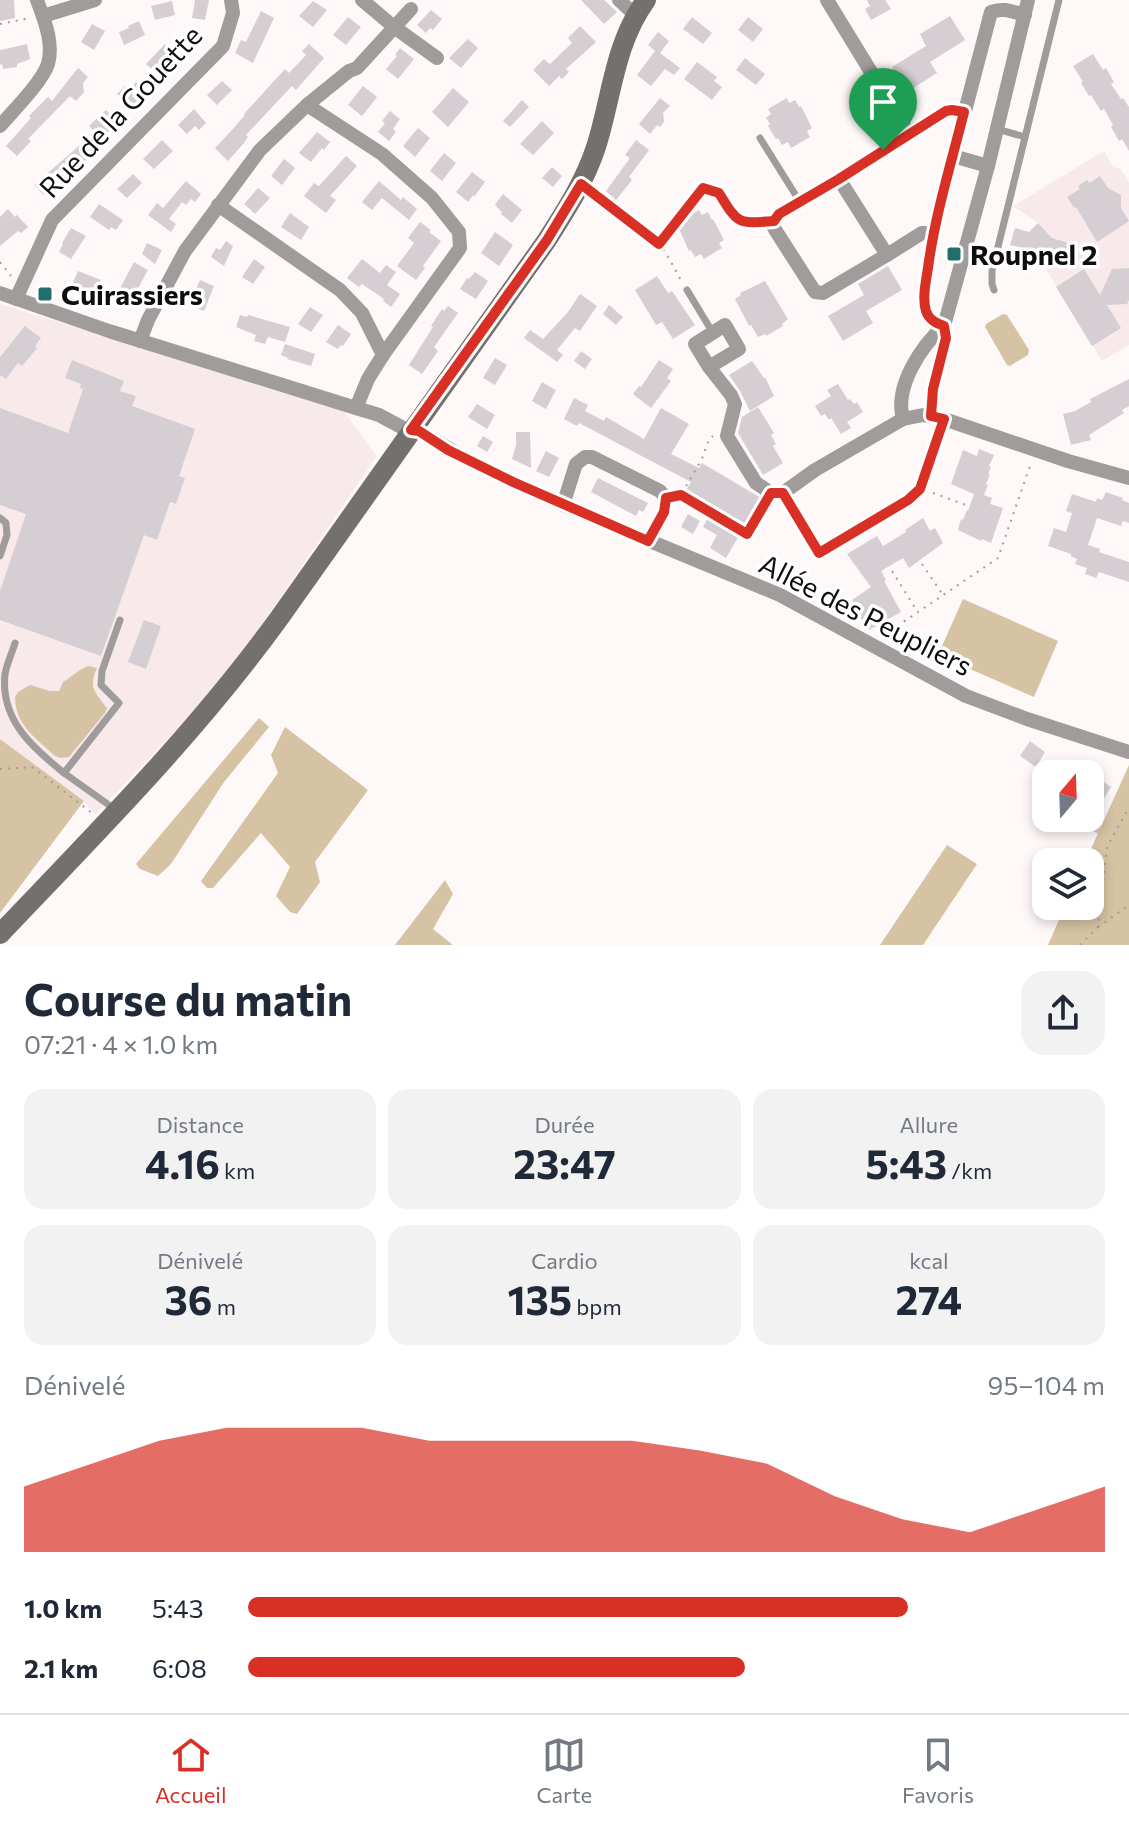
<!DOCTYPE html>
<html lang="fr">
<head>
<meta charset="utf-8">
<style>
	:root { --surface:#fff; --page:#f2f2f3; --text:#1f2937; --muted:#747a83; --line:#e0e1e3; --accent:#d93025 }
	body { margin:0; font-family:Commissioner,sans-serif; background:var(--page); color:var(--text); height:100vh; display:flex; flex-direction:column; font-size:30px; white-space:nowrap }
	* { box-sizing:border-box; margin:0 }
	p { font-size:26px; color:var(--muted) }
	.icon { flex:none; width:44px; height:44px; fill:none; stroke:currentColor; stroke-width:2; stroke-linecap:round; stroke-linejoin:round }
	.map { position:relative; height:945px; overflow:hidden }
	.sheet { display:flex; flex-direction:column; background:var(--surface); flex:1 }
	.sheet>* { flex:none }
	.needle { width:52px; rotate:19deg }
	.buttons { position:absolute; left:1032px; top:760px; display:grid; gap:16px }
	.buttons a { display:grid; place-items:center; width:72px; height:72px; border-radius:16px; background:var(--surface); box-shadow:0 4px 12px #0003; font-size:40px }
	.pin { position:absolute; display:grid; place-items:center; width:68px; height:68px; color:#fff; margin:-82px -34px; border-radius:50% 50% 50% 0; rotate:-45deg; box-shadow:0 0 8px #0007 }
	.pin .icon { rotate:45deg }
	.round { display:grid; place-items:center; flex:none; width:84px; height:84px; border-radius:24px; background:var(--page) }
	.head { display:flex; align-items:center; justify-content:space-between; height:136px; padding:0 24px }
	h1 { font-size:44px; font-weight:700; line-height:60px }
	.metrics { display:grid; grid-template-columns:repeat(3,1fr); gap:12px; height:136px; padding:8px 24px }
	.metrics div { display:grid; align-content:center; border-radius:20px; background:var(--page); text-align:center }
	.metrics b { font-size:40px; font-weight:700 }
	.metrics small { font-size:22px; font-weight:400 }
	.metrics p { font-size:22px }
	.chart { height:224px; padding:16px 24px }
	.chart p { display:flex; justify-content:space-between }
	.chart svg { width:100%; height:144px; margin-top:8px; fill:var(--accent); opacity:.7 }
	ul { padding:0 24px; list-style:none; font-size:26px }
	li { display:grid; grid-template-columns:128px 96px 1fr; align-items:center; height:60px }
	li i { height:20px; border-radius:10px; background:var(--accent) }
	.tab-bar { display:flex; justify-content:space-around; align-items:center; height:112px; border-top:2px solid var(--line); background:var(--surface); font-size:22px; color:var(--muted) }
	.tab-bar a { display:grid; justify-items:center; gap:4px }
	.tab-bar .selected { color:var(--accent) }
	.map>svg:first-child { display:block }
	.built { fill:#f8eaeb }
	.green { fill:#d6c3a4 }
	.building { fill:#d5ced3 }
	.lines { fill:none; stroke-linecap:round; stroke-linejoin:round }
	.path { stroke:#a39d9d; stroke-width:2; stroke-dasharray:2 6; stroke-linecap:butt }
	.lane { stroke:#9f9c9b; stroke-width:7 }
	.street { stroke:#9f9c9b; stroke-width:14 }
	.secondary { stroke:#74706e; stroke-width:20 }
	.route-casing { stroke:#fff; stroke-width:16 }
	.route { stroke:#d93025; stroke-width:10 }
	.poi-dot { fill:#226d6d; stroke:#fff; stroke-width:3 }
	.labels { text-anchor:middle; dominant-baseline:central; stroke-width:7; stroke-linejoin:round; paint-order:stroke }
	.street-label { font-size:28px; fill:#100d0e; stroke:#fff }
	.poi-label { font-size:28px; font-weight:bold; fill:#100d0e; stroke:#fff; text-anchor:start }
</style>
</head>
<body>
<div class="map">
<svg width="1129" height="945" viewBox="0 0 1129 945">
	<rect width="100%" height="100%" fill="#fff8f8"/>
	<g class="built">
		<polygon points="1104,151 1113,167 1121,169 1129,183 1129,345 1102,361 1039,258 1050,255 1062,260 1071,253 1067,242 1055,238 1054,240 1038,223 1013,206"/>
		<polygon points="0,304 342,409 377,456 224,680 95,815 84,801 0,739"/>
	</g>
	<g class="green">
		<polygon points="1003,314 1007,315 1029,350 1028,355 1010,366 1007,365 985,327 986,324"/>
		<polygon points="963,599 1058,641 1034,697 938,655"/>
		<path d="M89,666L97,668C88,688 95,692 107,708L105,713L69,757L61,758L55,756C36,738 15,725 15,697L18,692L30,685L50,691H59L63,682C72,677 79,669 89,666Z"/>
		<polygon points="259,718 269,727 224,782 171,864 158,876 140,869 136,864"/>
		<polygon points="285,727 368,790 315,862 320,882 297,914 290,912 276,896 290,867 261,833 213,888 207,888 201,881 278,773 271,755"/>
		<polygon points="0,739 84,801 0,913"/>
		<polygon points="1129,765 1129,945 1048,945 1065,906 1090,906 1090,862 1085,862"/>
		<polygon points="947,845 977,864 923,945 880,945"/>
		<polygon points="445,880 453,894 433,929 453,945 395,945"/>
	</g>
	<g class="building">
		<polygon points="0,0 14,0 15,18 0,21"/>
		<polygon points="195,0 209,0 205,20 192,18"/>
		<polygon points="581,0 604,0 617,12 604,24"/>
		<polygon points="867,0 885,0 891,9 871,20 865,9 870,6"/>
		<polygon points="172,1 175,15 155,20 151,6"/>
		<polygon points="313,1 327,10 313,27 299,16"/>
		<polygon points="431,10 442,19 433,30 430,28 426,33 417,25"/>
		<polygon points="261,11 274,18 253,63 235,53 241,40 246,42"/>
		<polygon points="950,16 965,40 930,62 937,73 907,92 892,67 926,46 920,34"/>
		<polygon points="348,17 361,27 346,45 333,35"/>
		<polygon points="692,17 712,33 703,44 683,29"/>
		<polygon points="748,17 763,29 753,42 738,30"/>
		<polygon points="139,21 145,35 124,45 119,32 129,28 128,26"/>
		<polygon points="92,24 105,31 94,50 81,42"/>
		<polygon points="580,26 596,42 566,69 569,72 562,79 559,76 549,86 533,70 544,59 550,64 572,43 568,38"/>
		<polygon points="658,32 669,41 660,53 680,68 674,75 665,69 651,86 637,75 655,51 648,45"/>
		<polygon points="468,39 478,48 461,68 449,58"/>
		<polygon points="27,44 30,59 17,64 17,67 3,69 2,64 0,65 0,50"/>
		<polygon points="165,44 179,57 160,76 146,64"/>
		<polygon points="309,44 324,58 296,90 292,86 246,135 248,137 244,143 228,161 215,148 231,131 245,115 244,114 285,69 289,73 306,55 302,51"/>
		<polygon points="400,48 414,59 398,79 386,69 397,56 395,55"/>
		<polygon points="1093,54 1103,70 1106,68 1114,82 1111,84 1121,99 1123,98 1129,107 1129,151 1122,139 1119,141 1111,127 1113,125 1104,109 1101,111 1091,95 1089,96 1081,83 1083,82 1073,66"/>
		<polygon points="745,58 765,74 756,85 736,70"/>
		<polygon points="697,62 717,77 714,81 722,87 712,100 684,79"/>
		<polygon points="78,68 88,77 83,83 84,92 76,101 70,96 28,139 31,141 17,156 6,146 31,118 29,116 48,97 52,101"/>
		<polygon points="222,81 232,90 217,105 207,95"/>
		<polygon points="136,82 147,93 132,108 117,94 125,86 129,90"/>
		<polygon points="363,86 377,97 362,116 348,105"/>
		<polygon points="453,88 469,102 448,127 432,112"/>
		<polygon points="660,98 670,106 663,113 664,122 660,127 657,125 650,134 639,124"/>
		<polygon points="787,98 789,103 795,100 799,107 801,106 812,128 807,131 810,137 791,148 788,142 782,145 778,138 776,139 768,126 770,124 766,118 771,114 768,109"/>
		<polygon points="522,100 529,107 510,127 503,121"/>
		<polygon points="194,109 206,123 199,130 195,126 187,134 178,125"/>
		<polygon points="106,110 118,122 93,147 95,150 93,154 73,171 71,169 44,195 34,185 95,132 89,126"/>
		<polygon points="390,111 400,119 393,129 396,132 389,141 378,132 385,123 382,121"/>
		<polygon points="542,121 554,133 533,155 520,144"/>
		<polygon points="418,128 430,138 415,157 403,146"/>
		<polygon points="317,132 330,142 324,150 322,148 311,162 299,153"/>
		<polygon points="162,140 173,151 154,169 143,159"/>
		<polygon points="636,140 649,150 629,177 632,180 616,200 606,191 630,158 625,155"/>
		<polygon points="444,153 456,163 442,181 430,171"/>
		<polygon points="346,156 357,166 330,196 336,200 326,213 304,196 314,183 319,186"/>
		<polygon points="284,159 295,168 282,185 271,176"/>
		<polygon points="552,167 562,176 553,187 542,178"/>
		<polygon points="472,172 485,182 474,197 473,195 468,202 456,192"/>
		<polygon points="133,174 142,183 127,198 117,189"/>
		<polygon points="1100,176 1108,188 1121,195 1121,208 1129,221 1097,242 1076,207 1074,208 1067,197 1080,189 1078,186 1087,180 1089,183"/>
		<polygon points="186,181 201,194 195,202 191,199 186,205 182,202 169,219 176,224 171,232 148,215 157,203 163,208"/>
		<polygon points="379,181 401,200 403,197 417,209 409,220 382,198 372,210 362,202"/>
		<polygon points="258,188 270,198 255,214 244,204"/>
		<polygon points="503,194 522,210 512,223 501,214 502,212 495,205"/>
		<polygon points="99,204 123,220 116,230 111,227 109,230 90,217"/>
		<polygon points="8,209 15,217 17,215 28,227 21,233 18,231 0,246 0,217"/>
		<polygon points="699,210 702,215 708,212 712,220 713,219 724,240 719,243 722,248 704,259 701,254 695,257 691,250 689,251 679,229 684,226 681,221"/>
		<polygon points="290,213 309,227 301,240 281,227"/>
		<polygon points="420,222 431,230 429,232 441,241 423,266 425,268 416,280 397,266 414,243 408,238"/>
		<polygon points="1038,223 1052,238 1067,242 1072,253 1062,260 1047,255 1027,261 1024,248 1010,245 1015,228 1029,232"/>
		<polygon points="71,228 86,236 71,259 59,252 63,244 62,243"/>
		<polygon points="495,232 513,245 499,266 481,253"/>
		<polygon points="226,241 233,246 224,266 211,257 216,248 220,250"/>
		<polygon points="147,243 162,250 155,264 142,254"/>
		<polygon points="254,259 265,267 253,284 242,277"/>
		<polygon points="362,259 380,273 386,265 396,272 387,285 400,294 391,307 383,301 384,299 362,284 359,287 347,278"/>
		<polygon points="134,262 148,270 130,303 116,296"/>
		<polygon points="888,266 902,290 866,311 873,323 843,341 828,316 864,295 858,284"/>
		<polygon points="1129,268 1129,300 1127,304 1107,305 1121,328 1092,346 1056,287 1084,269 1100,295 1112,269"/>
		<polygon points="78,271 101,280 95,296 71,287"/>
		<polygon points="475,272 488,281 476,299 460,289 467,278 469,279"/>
		<polygon points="657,276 668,293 672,291 695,325 673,339 662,322 656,325 635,290"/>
		<polygon points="200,280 214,286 204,311 187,304 193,290 195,291"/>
		<polygon points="765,281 788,319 782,324 783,326 766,336 765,334 758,337 751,325 749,326 735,299 741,295 740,293"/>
		<polygon points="580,294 597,306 580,331 575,328 557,350 563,355 557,362 524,338 530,330 543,339 568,312"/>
		<polygon points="609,305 623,317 616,325 603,314"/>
		<polygon points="448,306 458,313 434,347 438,351 422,374 409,365 433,327 431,326 442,309 444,311"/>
		<polygon points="310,307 323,315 311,332 298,324"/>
		<polygon points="240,315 247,317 248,315 290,327 285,342 268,337 265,344 254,341 256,335 236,327"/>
		<polygon points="338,325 351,334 343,346 341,345 338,349 326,342"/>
		<polygon points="25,326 41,338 35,346 37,348 22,366 18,363 6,379 0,375 0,357"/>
		<polygon points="285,344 315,354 311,366 287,359 288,358 281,355"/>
		<polygon points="581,351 592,359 585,369 574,361"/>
		<polygon points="495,358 507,365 495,385 483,378"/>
		<polygon points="72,360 124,381 120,391 136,396 132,406 195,429 179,476 185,478 176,504 170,502 157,540 144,535 101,656 0,620 0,591 26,514 0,505 0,408 68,433 83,389 80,388 81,384 65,378"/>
		<polygon points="659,360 673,369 667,378 671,381 651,408 633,394 639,386 641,387"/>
		<polygon points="752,361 764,378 765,377 774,396 750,411 740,391 729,375"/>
		<polygon points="1129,379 1129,406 1122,410 1124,413 1089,435 1091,440 1071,445 1063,414 1075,411 1091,402 1090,399"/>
		<polygon points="542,382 556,390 546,409 532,401"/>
		<polygon points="838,384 848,400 850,399 854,404 857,402 863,412 847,422 851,428 841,434 831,418 829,420 825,414 821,416 815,406 831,396 827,390"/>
		<polygon points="574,398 588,405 585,411 604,421 606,417 644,439 661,408 689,424 671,454 699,468 702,463 761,498 726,558 710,548 717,535 703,527 713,508 684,493 691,482 579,423 577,426 564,419"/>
		<polygon points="477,404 495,415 487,429 468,417"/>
		<polygon points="758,407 774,433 771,435 776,444 773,446 783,463 763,475 738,433 742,417"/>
		<polygon points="516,432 530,432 531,468 512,459 516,445"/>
		<polygon points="483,436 493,442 487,452 477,446"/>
		<polygon points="979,449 994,455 989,466 991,467 988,474 990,474 986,484 988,485 984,495 992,498 990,504 1003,508 991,543 982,539 981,541 958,530 961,519 963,520 967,510 968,511 974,494 951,484 963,450 977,456"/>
		<polygon points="546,451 559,458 549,477 536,471"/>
		<polygon points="598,478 648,503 643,512 639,510 636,516 591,492"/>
		<polygon points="1106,492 1123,498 1122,500 1129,503 1129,523 1123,521 1121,526 1097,518 1088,545 1100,549 1099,552 1129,562 1129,582 1099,572 1096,578 1085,574 1087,568 1075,564 1077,559 1071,556 1071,554 1048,546 1054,528 1066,532 1072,513 1066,511 1072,494 1096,502 1097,498 1102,500"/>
		<polygon points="688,514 700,521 693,534 681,527"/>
		<polygon points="923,518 930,531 935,528 943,543 909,568 903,558 881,571 886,580 884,581 901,612 869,630 857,613 859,612 852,600 871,587 847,554 877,536 883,546 906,532 905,530"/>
		<polygon points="144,620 161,626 146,669 128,662"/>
		<polygon points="1030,741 1045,752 1036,767 1020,756"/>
		<polygon points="1101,780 1111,787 1091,819 1102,826 1098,834 1071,818 1090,819 1090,786 1099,784"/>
	</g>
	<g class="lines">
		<g class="path">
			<polyline points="0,24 30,18"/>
			<polyline points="595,194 659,244 666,253 682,282"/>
			<polyline points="660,243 703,188 710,189"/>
			<polyline points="0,262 11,276"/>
			<polyline points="682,493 702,459 709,439 713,436"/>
			<polyline points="933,493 966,505"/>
			<polyline points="681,495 747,534 764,504"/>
			<polyline points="922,564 943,595"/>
			<polyline points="892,571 917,611"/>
			<polyline points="884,635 998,558 1031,463"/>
			<polyline points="0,769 32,767 92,813"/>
			<polyline points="1098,927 1129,905"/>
			<polyline points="1080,945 1098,927 1107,847 1129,807"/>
		</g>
		<g class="lane">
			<polyline points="997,129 1025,137"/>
			<polyline points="760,138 800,202"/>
			<path d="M719,193C738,224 737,224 773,221"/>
			<polyline points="687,290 713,333"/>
			<polyline points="994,290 992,284 992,271 1059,0"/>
			<polyline points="0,518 6,523 7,535 0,556"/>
			<path d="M15,643C12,653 7,663 5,674C0,720 33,748 64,773"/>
			<polyline points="116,810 64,773 119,703 101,685 102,671 120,620"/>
		</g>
		<g class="street">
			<polyline points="362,0 394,27 437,58"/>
			<polyline points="619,0 635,15"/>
			<polyline points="827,0 909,134"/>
			<polyline points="43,16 95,0"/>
			<polyline points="307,105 382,154 432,198 459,232 460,248 383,355 368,379 356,408"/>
			<path d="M0,126C13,111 42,82 48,64C54,43 44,19 37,0"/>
			<polyline points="953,156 988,166"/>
			<polyline points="839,179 887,255 922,233 933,233"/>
			<polyline points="218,205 340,290 362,313 383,355"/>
			<polyline points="887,255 823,293 815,292 774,228 774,221 779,214 839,179 946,111 952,110 964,112"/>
			<polyline points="0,293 109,331 356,408 379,415 405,429 419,431 470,461 563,505 780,595 966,696 1027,719 1129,752"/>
			<polyline points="16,299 52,220 223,46 233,13 231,0"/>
			<path d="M944,326L933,322L925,309V290L933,233L991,12C1003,7 1013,12 1025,15"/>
			<polyline points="140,341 148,320 185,251 260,150 307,105 349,71 357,68 411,9"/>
			<polyline points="709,367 739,349 725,325 695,344 709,367 731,395 735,404 727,436 756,483 771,493 783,493"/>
			<polyline points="931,416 933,389 946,338 944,326 988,166 1028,0"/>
			<path d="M903,419C894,387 921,346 944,326"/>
			<polyline points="783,493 815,470 903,419 923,415 944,419 1068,461 1129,478"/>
			<polyline points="783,493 819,553 908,500 920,489 944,419"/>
			<polyline points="563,505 576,464 585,457 592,457 660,491 666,498 664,512 648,541"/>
		</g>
		<path class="secondary" d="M0,934C97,832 197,732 280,617L547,240C566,210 585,181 596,147C612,97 614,44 646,0"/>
	</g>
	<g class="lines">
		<g class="route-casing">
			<path id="route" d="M952,110L964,112C951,164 935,215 928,268C926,281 922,298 926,311C929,320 936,323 944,326L946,338L933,389L931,416L944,419L920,489L908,500L819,553L783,493H771L747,534L681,495L666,498L664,512L648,541L513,482L448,450L419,431L411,430L547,240L581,184L659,244L703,188L719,193C738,224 737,224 774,221L779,214L839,179L946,111Z"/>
		</g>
		<use href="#route" class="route"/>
	</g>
	<g class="poi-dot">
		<rect x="946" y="246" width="16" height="16" rx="4"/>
		<rect x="37" y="286" width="16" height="16" rx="4"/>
	</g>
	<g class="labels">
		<g class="street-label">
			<text transform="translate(120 111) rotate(-47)">Rue de la Gouette</text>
			<text transform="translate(866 614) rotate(27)">Allée des Peupliers</text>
		</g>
		<g class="poi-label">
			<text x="970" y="254">Roupnel 2</text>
			<text x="61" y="294">Cuirassiers</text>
		</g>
	</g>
</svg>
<div class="buttons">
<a><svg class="needle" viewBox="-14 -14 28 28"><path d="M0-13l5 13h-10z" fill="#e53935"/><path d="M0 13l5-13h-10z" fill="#747a83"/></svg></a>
<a><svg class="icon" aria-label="layers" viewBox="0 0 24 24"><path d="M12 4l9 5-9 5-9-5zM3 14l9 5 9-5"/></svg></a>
</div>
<div class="pin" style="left:883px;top:150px;background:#1e9e55"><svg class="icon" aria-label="arrive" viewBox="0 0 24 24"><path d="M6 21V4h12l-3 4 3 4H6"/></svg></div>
</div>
<section class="sheet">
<div class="head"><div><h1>Course du matin</h1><p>07:21 · 4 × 1.0 km</p></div><a class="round"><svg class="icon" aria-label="share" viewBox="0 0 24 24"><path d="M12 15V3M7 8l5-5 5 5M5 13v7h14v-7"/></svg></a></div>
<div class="metrics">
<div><p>Distance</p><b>4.16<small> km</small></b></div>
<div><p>Durée</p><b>23:47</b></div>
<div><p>Allure</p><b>5:43<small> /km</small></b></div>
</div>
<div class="metrics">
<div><p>Dénivelé</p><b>36<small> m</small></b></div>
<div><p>Cardio</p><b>135<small> bpm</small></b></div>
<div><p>kcal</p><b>274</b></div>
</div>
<div class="chart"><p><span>Dénivelé</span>95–104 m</p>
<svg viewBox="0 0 160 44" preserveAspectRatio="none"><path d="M0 44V24L10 17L20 10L30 6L40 6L50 6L60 10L70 10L80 10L90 10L100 13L110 17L120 27L130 34L140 38L150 31L160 24V44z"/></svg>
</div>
<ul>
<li><b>1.0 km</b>5:43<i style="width:77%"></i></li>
<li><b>2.1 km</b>6:08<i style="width:58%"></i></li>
</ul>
</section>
<nav class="tab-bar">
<a class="selected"><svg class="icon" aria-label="home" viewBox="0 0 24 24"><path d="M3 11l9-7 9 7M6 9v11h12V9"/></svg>Accueil</a>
<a><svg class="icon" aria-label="map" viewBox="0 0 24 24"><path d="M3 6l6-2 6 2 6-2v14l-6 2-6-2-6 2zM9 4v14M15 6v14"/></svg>Carte</a>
<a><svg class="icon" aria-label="saved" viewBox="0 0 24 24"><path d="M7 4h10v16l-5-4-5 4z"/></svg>Favoris</a>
</nav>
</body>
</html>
